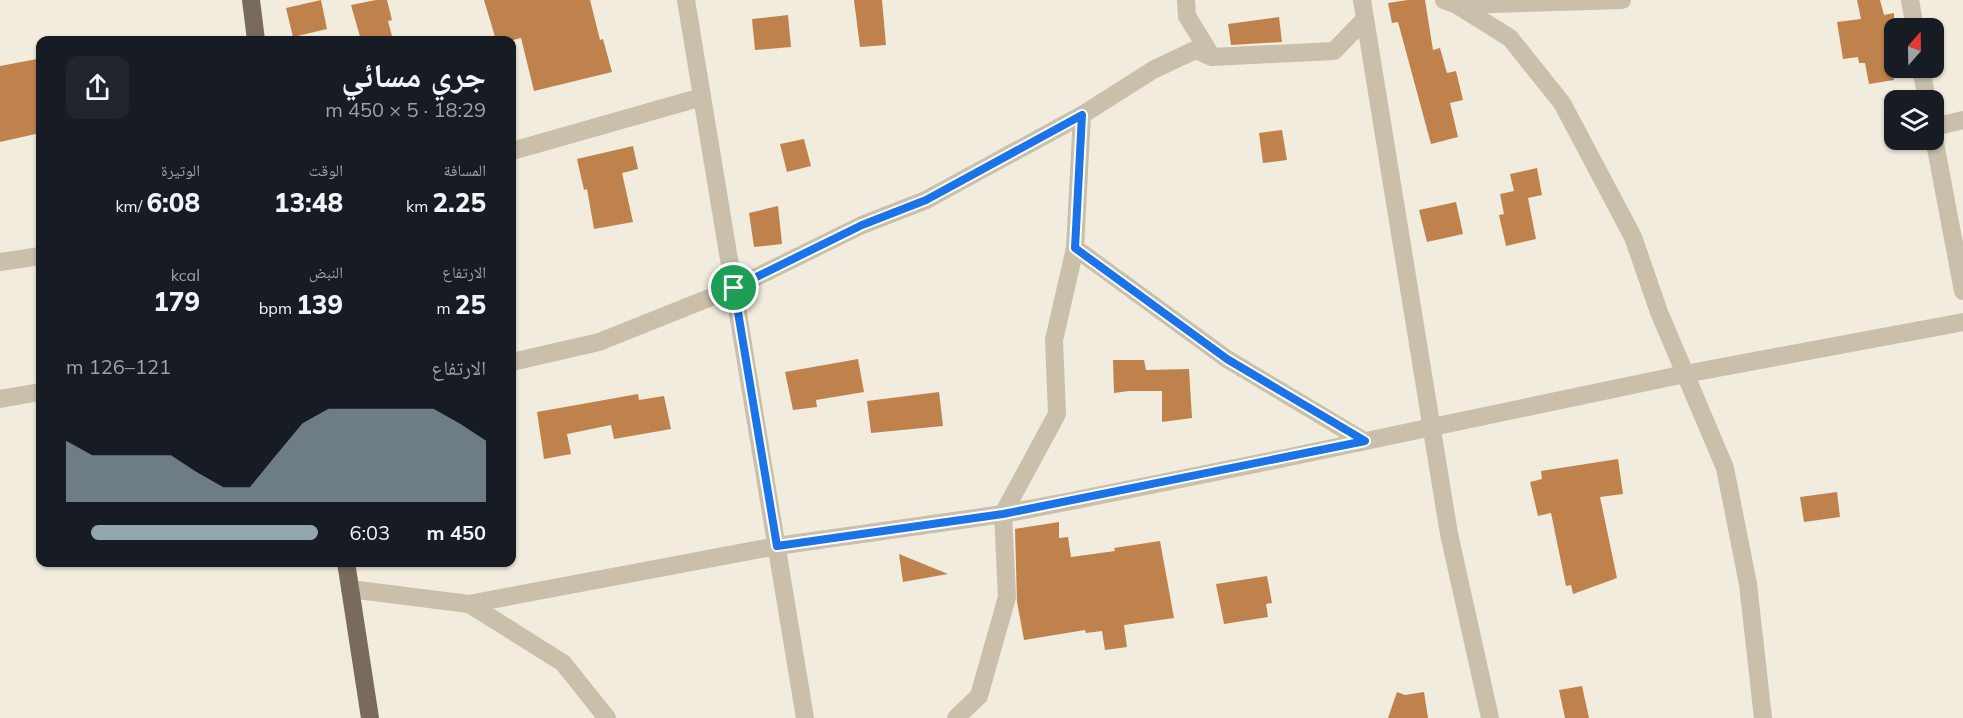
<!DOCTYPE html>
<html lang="ar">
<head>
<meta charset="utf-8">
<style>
	:root { --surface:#171b24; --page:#20242c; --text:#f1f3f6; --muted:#9ea1a6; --accent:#93a6ae }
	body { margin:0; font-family:Mulish,"Noto Naskh Arabic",sans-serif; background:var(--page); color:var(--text); direction:rtl; height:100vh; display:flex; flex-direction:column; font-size:22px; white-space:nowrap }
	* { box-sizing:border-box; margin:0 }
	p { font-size:20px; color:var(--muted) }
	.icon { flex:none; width:33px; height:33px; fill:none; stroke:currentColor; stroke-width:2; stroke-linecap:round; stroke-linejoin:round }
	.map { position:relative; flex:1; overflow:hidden; direction:ltr }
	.details { position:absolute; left:36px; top:36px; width:480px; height:531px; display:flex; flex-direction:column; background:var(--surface); border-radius:12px; box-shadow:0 2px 4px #0004; direction:rtl }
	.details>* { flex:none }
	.needle { width:39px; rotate:20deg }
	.controls { position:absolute; left:1884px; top:18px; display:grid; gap:12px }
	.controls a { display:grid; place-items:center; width:60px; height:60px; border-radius:12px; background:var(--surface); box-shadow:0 2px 4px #0004; font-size:30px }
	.pin { position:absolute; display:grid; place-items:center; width:51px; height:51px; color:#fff; margin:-26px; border:3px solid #fff; border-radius:50%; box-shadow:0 2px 6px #0007 }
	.round { display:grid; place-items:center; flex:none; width:63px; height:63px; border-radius:12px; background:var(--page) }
	.summary { display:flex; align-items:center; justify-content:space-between; height:102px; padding:0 30px }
	h1 { font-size:33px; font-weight:800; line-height:45px }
	.figures { display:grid; grid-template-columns:repeat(3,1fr); gap:9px; height:102px; padding:6px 30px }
	.figures div { display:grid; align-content:center }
	.figures b { font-size:26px; font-weight:800 }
	.figures small { font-size:16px; font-weight:400 }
	.figures p { font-size:16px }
	.chart { height:168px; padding:12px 30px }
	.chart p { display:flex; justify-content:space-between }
	.chart svg { width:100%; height:108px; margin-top:6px; fill:var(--accent); opacity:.7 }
	ul { padding:0 30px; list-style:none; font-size:20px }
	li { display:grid; grid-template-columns:96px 72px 1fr; align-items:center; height:45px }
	li i { height:15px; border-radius:8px; background:var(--accent) }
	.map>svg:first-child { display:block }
	.building { fill:#c0824c }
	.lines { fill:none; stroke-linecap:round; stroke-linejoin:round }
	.minor { stroke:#c9bfaa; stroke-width:18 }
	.major { stroke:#786b5b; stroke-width:18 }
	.route-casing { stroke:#fff; stroke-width:12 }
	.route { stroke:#1a73e8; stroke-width:8 }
</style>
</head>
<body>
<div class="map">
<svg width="1963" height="718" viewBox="0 0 1963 718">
	<rect width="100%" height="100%" fill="#f1ecdd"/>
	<g class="building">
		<polygon points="321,0 327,29 293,37 286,8"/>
		<polygon points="376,0 387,0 392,20 388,21 393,40 361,40 351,5"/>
		<polygon points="484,0 590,0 600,40 603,39 612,72 534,91 521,38 513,40 496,40"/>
		<polygon points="854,0 882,0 886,45 860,47"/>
		<polygon points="1408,0 1425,0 1433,50 1440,48 1447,73 1456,71 1463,100 1450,103 1458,137 1431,144 1398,22 1392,23 1388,3"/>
		<polygon points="1857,0 1880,0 1884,15 1894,13 1894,80 1869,84 1865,63 1859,63 1858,57 1843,59 1837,22 1861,19"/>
		<polygon points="788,15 791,47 755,50 752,19"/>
		<polygon points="1279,17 1282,42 1231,45 1228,24"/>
		<polygon points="37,59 40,76 40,133 0,142 0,66"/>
		<polygon points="1282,130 1287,160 1263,163 1259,133"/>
		<polygon points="804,139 811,166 787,172 780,144"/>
		<polygon points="633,146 638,169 622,173 633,222 594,229 587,189 584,190 577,159"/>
		<polygon points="1537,168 1542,195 1528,198 1536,239 1506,246 1499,215 1504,214 1500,194 1514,191 1510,174"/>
		<polygon points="1456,202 1463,234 1427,242 1419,210"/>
		<polygon points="778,206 782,244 754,247 749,213"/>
		<polygon points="858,359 864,392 816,400 817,407 793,410 785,372"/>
		<polygon points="1113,360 1144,360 1146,370 1189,369 1192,418 1162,422 1162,391 1129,391 1114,393"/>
		<polygon points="939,392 943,426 871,433 867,401"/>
		<polygon points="638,394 639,400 664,396 671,429 614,439 611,425 567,434 571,454 544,459 537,412"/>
		<polygon points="1618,459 1623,494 1600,497 1617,578 1573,594 1571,585 1566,586 1551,513 1538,516 1530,482 1542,479 1541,471"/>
		<polygon points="1837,492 1840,517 1804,522 1800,497"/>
		<polygon points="1059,522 1059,538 1068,537 1071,557 1115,551 1114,548 1160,541 1174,618 1124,625 1127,647 1105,650 1102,631 1086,633 1085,630 1024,640 1017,602 1015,529"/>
		<polygon points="899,554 948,574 903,582"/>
		<polygon points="1267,576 1272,603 1266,604 1268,617 1224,624 1216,584"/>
		<polygon points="1582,686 1589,718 1565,718 1559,690"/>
		<polygon points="1397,692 1405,695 1424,692 1428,718 1388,718"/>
	</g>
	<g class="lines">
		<g class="minor">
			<polyline points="686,0 805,718"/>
			<polyline points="1186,0 1187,16 1212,57"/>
			<polyline points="1362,0 1449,534 1490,718"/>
			<polyline points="1444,0 1457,5 1510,38 1562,103 1633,237 1659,312 1725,468 1748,584 1763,718"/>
			<polyline points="1910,0 1915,28"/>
			<polyline points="1457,5 1622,0"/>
			<polyline points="1921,68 1927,100"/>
			<polyline points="1934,127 1963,120"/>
			<polyline points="1934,138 1963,291"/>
			<polyline points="512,151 702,97"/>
			<polyline points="1075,248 1227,359 1364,441"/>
			<polyline points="0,262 40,256"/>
			<polyline points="512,362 599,342 734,288 862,225 926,200 1082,115 1153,70 1195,50 1212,57 1334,51 1365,19"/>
			<polyline points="0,399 40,392"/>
			<polyline points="350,589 469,604 563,663 607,718"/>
			<polyline points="469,604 777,546 1003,514 1066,502 1280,459 1685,374 1963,322"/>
			<polyline points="956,718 979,696 1007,597 1003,514 1057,414 1054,340 1075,248 1082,115"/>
		</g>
		<g class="major">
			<polyline points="251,0 256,40"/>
			<polyline points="346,562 370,718"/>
		</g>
	</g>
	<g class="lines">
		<g class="route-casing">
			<polygon id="route" points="1082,115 1075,248 1227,359 1365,441 1003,514 777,546 734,288 862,225 926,200"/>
		</g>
		<use href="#route" class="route"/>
	</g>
</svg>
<div class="controls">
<a><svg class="needle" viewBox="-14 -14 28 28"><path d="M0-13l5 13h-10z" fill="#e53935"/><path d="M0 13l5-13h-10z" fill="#9ea1a6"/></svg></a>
<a><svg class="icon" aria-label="layers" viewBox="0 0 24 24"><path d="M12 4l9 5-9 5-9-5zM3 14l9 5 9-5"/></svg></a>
</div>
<div class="pin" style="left:734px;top:288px;background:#1e9e55"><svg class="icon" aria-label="arrive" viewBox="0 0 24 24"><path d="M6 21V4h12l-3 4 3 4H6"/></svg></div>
<section class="details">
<div class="summary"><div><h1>جري مسائي</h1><p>18:29 · 5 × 450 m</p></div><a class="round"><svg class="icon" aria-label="share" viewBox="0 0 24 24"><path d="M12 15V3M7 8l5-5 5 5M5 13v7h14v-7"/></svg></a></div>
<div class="figures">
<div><p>المسافة</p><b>2.25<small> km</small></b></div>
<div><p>الوقت</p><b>13:48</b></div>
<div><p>الوتيرة</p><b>6:08<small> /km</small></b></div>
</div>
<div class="figures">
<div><p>الارتفاع</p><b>25<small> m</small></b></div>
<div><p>النبض</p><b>139<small> bpm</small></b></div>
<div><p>kcal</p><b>179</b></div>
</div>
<div class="chart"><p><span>الارتفاع</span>121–126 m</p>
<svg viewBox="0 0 160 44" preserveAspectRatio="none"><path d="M0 44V19L10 25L20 25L30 25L40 25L50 32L60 38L70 38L80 25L90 12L100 6L110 6L120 6L130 6L140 6L150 12L160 19V44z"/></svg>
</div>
<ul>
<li><b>450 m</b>6:03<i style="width:90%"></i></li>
</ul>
</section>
</div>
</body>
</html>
